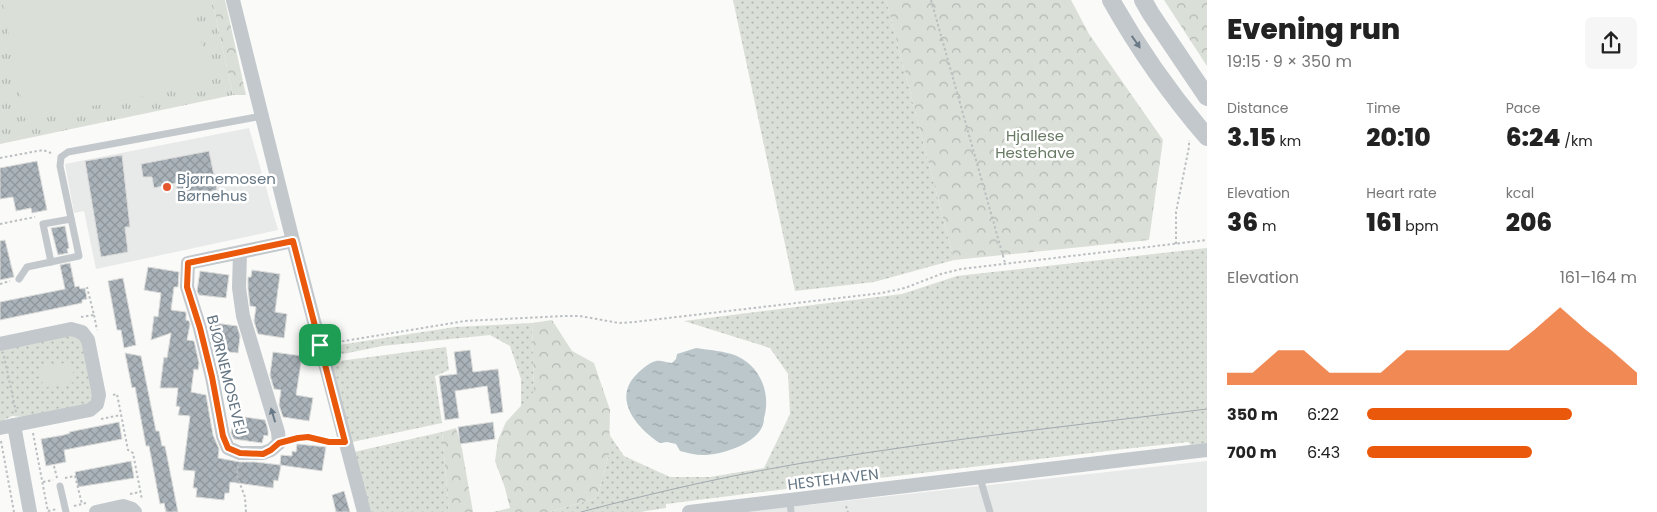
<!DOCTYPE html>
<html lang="en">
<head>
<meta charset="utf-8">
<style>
	:root { --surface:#fff; --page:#f6f6f6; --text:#222; --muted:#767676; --accent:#ea580c }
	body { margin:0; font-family:Poppins,sans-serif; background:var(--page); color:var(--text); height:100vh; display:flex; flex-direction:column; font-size:19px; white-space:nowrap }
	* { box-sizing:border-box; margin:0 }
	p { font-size:16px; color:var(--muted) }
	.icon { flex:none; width:28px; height:28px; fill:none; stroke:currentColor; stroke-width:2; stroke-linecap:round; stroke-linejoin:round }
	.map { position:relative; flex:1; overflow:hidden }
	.sheet { display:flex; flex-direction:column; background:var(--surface); width:450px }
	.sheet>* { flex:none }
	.pin { position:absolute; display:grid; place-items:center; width:42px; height:42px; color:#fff; margin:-21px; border-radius:10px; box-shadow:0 2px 8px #0006 }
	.round { display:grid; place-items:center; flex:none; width:52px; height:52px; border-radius:8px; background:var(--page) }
	.overview { display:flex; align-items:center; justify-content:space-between; height:85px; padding:0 20px }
	h1 { font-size:28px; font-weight:800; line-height:38px }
	.metrics { display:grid; grid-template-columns:repeat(3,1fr); gap:8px; height:85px; padding:5px 20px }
	.metrics div { display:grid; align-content:center }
	.metrics b { font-size:25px; font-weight:800 }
	.metrics small { font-size:14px; font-weight:400 }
	.metrics p { font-size:14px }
	.chart { height:140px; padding:10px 20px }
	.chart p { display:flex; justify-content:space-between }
	.chart svg { width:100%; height:90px; margin-top:5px; fill:var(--accent); opacity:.7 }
	ul { padding:0 20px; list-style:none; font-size:16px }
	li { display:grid; grid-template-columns:80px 60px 1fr; align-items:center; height:38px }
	li i { height:12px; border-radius:6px; background:var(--accent) }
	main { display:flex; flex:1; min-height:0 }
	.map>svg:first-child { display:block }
	.built { fill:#e8e9e9 }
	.grass { fill:url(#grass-dots) }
	.forest { fill:url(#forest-crowns) }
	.park { fill:url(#park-tufts) }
	.pitch { fill:#dadfd7 }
	.water { fill:url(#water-ripples) }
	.building { fill:url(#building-cross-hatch); stroke:#dcdcda }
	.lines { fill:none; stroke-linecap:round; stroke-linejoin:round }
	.path { stroke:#bbbfc2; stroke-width:2; stroke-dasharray:2.5 2.5; stroke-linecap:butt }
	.service { stroke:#c3c8cc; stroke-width:7 }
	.minor { stroke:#c3c8cc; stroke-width:14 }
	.tertiary { stroke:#c3c8cc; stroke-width:18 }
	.tram { stroke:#a2aab0; stroke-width:1 }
	.oneway { fill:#6a7a87 }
	.route-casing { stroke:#fff; stroke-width:10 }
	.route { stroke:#ea580c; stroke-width:6 }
	.poi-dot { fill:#e4572e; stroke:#fff; stroke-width:2 }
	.labels { text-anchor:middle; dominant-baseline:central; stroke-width:5; stroke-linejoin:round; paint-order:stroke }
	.park-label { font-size:15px; fill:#687a64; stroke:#fff }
	.poi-label { font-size:15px; fill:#657683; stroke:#fff; text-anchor:start }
	.street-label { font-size:15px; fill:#657683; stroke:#fff }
</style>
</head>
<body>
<main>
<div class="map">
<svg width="1207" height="512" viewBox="0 0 1207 512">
	<defs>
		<pattern id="grass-dots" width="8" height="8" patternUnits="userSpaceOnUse" patternTransform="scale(1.25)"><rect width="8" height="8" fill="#dadfd7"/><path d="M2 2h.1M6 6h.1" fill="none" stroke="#b4b9b4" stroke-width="1.8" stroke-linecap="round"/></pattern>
		<pattern id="forest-crowns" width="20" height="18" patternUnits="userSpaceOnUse" patternTransform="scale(1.25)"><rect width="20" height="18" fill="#dadfd7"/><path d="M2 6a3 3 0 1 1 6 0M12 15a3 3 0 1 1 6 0" fill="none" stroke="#b4b9b4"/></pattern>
		<pattern id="park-tufts" width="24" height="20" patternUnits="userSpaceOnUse" patternTransform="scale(1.25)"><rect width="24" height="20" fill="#dadfd7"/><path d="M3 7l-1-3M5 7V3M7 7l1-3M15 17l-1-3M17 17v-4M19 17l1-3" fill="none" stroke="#b4b9b4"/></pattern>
		<pattern id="water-ripples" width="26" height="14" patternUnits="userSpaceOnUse" patternTransform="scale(1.25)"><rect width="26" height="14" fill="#bbc7cb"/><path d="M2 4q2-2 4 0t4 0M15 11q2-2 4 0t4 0" fill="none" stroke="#9ca6aa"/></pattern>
		<pattern id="building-cross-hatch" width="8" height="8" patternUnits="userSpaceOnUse" patternTransform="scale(1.25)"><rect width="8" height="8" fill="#aab3b9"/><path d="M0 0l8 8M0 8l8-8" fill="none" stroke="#8e969c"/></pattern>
	</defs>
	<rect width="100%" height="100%" fill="#fafaf8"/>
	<g class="built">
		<polygon points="249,128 278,230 96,269 84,211 74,213 65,164"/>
		<polygon points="1207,461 1207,512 745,512"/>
	</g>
	<g class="grass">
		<polygon points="733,0 886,0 954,260 874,282 795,291"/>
		<polygon points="1207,248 1207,443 1191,445 1188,442 1133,448 753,493 666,504 666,508 640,512 549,512 597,498 609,454 609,434 624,456 670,477 710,477 764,468 790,414 788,374 770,348 684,321 902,294 957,276"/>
		<polygon points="532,323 534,392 521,407 521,379 510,346 490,335 382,346 343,354 335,351 339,345 455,327"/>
		<polygon points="73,335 83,341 93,396 87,405 23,417 12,416 0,422 0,349"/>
		<polygon points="446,347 449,370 435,376 442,423 352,442 332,362"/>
		<polygon points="442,432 449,512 371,512 354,452"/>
	</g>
	<g class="forest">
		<polygon points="212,0 225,0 246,95 233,95"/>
		<polygon points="886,0 1071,0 1089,34 1163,140 1149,240 954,260"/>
		<polygon points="1164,0 1207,0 1207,66"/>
		<polygon points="552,320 572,351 594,363 610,410 609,454 597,498 549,512 493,512 510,508 505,488 495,461 498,440 506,422 534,392 532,323"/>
		<polygon points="456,428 462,449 473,512 449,512 442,432"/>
	</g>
	<polygon class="park" points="0,0 212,0 233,95 0,144"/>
	<g class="pitch">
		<polygon points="2,0 193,0 210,83 25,119"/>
		<polygon points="71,362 75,382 43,388 40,367"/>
	</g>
	<path class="water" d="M696,348C709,350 725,351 737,356C761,367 771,394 764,418C764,422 763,426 761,429C752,445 721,455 703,455C695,455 688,453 680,451L676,444L667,442L660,443C638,429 611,399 637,374C642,369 650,362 656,361C661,360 666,363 672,363L676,359L677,354Z"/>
	<g class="building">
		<polygon points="209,151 217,190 179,197 176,183 154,188 152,177 143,177 141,164"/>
		<polygon points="122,155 130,227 125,227 128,252 101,257 85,161"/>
		<polygon points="37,161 47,210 32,213 31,208 16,211 13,197 0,199 0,168"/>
		<polygon points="65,226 69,248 67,249 68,253 58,255 51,228"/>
		<polygon points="5,240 14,277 0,280 0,241"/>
		<polygon points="70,263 75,287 79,286 80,289 85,288 87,299 82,300 82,303 0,320 0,302 65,289 60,265"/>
		<polygon points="148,267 179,272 178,287 174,287 171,310 186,312 186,320 189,321 190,324 187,340 194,341 199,363 198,370 194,369 191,392 206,395 213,435 219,449 218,458 240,462 255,462 281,465 278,481 274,480 273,488 230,482 229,493 225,493 224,500 196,497 197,488 193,488 195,471 183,470 190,416 178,415 180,407 176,406 178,388 160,388 164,357 167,358 171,333 151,340 154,316 158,317 161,293 144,290"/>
		<polygon points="252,270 280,274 275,312 287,314 284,338 258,334 254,321 256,307 250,306 248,288 248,277 251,277"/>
		<polygon points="200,271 229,275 226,298 199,295 197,291"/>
		<polygon points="123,278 136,345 124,348 121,330 117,330 108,281"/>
		<polygon points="215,323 237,326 240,336 238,353 214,350 212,341"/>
		<polygon points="470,350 473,372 498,369 503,412 491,414 487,386 455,391 459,418 445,420 439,376 457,374 454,352"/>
		<polygon points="273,352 302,356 296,395 313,398 309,421 283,417 279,405 281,390 274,389 270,375"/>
		<polygon points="125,353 141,356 156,431 159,431 162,446 165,446 178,512 166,512 164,503 160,504 149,446 146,446 135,387 132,388"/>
		<polygon points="238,416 265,420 268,430 268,436 264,435 262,443 234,439 231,433 233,423 237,424"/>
		<polygon points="119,422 122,439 64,450 66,462 46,466 41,439 64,435 70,433 69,432"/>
		<polygon points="493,422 495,439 460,444 458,427"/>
		<polygon points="297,444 326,447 322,471 280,465 281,455 292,456 292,451 296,452"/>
		<polygon points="131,461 134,478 78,487 75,472"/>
		<polygon points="344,491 350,512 336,512 332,495"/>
	</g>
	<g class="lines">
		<g class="path">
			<polyline points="931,0 1005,263"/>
			<polyline points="0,158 43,150 51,153"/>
			<polyline points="0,224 35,217"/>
			<polyline points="1176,244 1176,212 1189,147 1189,140"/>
			<polyline points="0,284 10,281"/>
			<polyline points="94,315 97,330"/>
			<polyline points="81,317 94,315 87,287"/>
			<polyline points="332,343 465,321 565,316 580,316 619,323 634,322 882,293 905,288 941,274 961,269 1207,240"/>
			<polyline points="4,356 16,412"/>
			<polyline points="113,395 117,394 128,450 133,453 142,500"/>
			<polyline points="101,419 121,415"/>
			<polyline points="33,433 48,512"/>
			<polyline points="290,440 308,437 332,442"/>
			<polyline points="1,441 14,512"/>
			<polyline points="54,466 57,478"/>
			<polyline points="238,466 237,476 245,497 246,512"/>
			<polyline points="65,478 75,476 82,504"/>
			<polyline points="43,482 53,480"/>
			<polyline points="130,494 140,492"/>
			<polyline points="74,506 86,503"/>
			<polyline points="846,506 848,512"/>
			<polyline points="48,511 57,509"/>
		</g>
		<g class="service">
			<polyline points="51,262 43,224 71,219"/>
			<polyline points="19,279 27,267 79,256 60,166 61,157 68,152 262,116"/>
			<polyline points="980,478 990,512"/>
			<polyline points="60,486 66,512"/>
			<polyline points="790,501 791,512"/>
		</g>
		<g class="minor">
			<polyline points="233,0 293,241 364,512"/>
			<polyline points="240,252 239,288 243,316 278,432 279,443 271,450 263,453 240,453 228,448 223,436 212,377 200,328 187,287 188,263 293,241"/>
			<polyline points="0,344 71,329 82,332 88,340 99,395 97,404 90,410 0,428"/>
			<polyline points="14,425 30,512"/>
			<polyline points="96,512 123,506 132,509 135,512"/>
			<polyline points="689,512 1207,450"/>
		</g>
		<g class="tertiary">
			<path d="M1111,0C1138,48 1171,95 1207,137"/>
			<polyline points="1143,0 1151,14 1207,97"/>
		</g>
		<path class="tram" d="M581,512C660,491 740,473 821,460C949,439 1078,425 1207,409"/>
	</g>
	<defs><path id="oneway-solid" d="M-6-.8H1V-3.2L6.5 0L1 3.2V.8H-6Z" transform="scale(1.25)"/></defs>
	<g class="oneway">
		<use href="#oneway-solid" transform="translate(1136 42) rotate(55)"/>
		<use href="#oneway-solid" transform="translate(273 415) rotate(-107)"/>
	</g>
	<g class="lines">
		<g class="route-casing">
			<polygon id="route" points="293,241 345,442 329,442 308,437 298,438 279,443 271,450 263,454 240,453 228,448 223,436 212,377 200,328 187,287 188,263"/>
		</g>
		<use href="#route" class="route"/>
	</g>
	<circle class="poi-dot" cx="167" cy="187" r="5"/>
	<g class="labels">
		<g class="park-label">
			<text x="1035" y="135">Hjallese<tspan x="1035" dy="17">Hestehave</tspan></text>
		</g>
		<g class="poi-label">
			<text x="177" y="178">Bjørnemosen<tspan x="177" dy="17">Børnehus</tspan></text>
		</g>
		<g class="street-label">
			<text transform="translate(227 375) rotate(76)">BJØRNEMOSEVEJ</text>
			<text transform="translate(833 479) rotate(-7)">HESTEHAVEN</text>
		</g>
	</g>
</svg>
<div class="pin" style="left:320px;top:345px;background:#1e9e55"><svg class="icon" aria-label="arrive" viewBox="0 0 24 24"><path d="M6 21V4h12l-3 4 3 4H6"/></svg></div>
</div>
<section class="sheet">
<div class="overview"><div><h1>Evening run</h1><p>19:15 · 9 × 350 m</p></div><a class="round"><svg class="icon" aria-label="share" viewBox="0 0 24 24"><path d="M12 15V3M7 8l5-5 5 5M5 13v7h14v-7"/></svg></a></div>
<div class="metrics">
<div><p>Distance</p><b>3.15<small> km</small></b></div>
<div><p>Time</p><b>20:10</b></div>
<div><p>Pace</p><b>6:24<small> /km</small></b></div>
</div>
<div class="metrics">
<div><p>Elevation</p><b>36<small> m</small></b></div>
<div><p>Heart rate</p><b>161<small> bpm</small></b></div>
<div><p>kcal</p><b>206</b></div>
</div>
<div class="chart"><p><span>Elevation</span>161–164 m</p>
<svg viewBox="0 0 160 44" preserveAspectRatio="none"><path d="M0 44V38L10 38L20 27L30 27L40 38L50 38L60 38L70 27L80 27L90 27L100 27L110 27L120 17L130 6L140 17L150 27L160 38V44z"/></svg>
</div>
<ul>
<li><b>350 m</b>6:22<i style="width:76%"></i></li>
<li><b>700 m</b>6:43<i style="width:61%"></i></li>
</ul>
</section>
</main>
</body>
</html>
